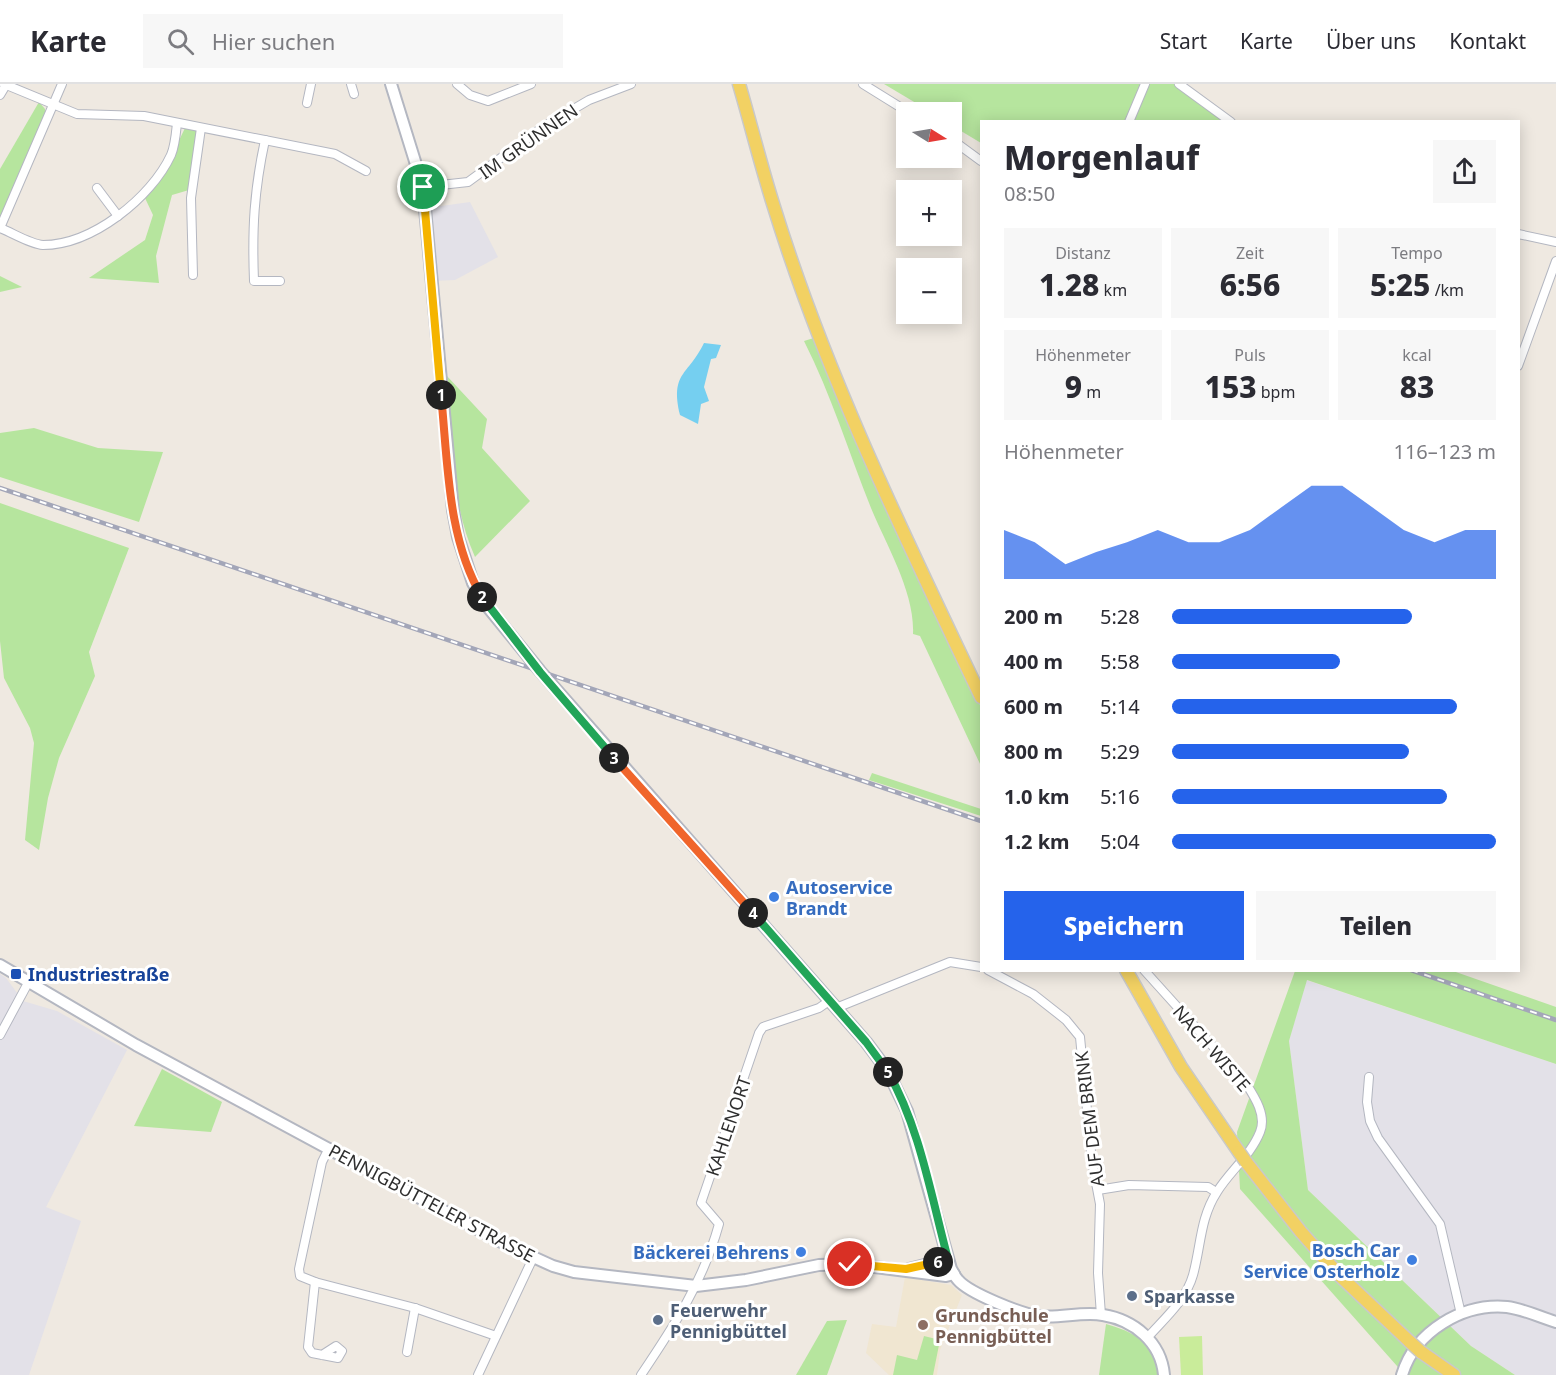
<!DOCTYPE html>
<html lang="de">
<head>
<meta charset="utf-8">
<style>
	:root { --surface:#fff; --page:#f7f7f7; --text:#2b2b33; --muted:#7c7c81; --line:#e1e1e2; --accent:#2563eb }
	body { margin:0; font-family:"Noto Sans",sans-serif; background:var(--page); color:var(--text); height:100vh; display:flex; flex-direction:column; font-size:22px; white-space:nowrap }
	* { box-sizing:border-box; margin:0 }
	p { font-size:20px; color:var(--muted) }
	.icon { flex:none; width:33px; height:33px; fill:none; stroke:currentColor; stroke-width:2; stroke-linecap:round; stroke-linejoin:round }
	.map { position:relative; flex:1; overflow:hidden }
	.drawer { position:absolute; left:980px; top:36px; width:540px; height:852px; display:flex; flex-direction:column; background:var(--surface); border-radius:0px; box-shadow:0 3px 15px #0003 }
	.drawer>* { flex:none }
	.needle { width:39px; rotate:101deg }
	.tools { position:absolute; left:896px; top:18px; display:grid; gap:12px }
	.tools a { display:grid; place-items:center; width:66px; height:66px; border-radius:0px; background:var(--surface); box-shadow:0 3px 15px #0003; font-size:30px }
	.pin { position:absolute; display:grid; place-items:center; width:51px; height:51px; color:#fff; margin:-26px; border:3px solid #fff; border-radius:50%; box-shadow:0 2px 6px #0007 }
	.km { position:absolute; width:30px; height:30px; margin:-15px; border-radius:50%; background:#222; color:#fff; font-size:16px; line-height:30px; text-align:center }
	.round { display:grid; place-items:center; flex:none; width:63px; height:63px; border-radius:0px; background:var(--page) }
	.headline { display:flex; align-items:center; justify-content:space-between; height:102px; padding:0 24px }
	h1 { font-size:33px; font-weight:800; line-height:45px }
	.stats { display:grid; grid-template-columns:repeat(3,1fr); gap:9px; height:102px; padding:6px 24px }
	.stats div { display:grid; align-content:center; border-radius:0px; background:var(--page); text-align:center }
	.stats b { font-size:30px; font-weight:800 }
	.stats small { font-size:16px; font-weight:400 }
	.stats p { font-size:16px }
	.chart { height:168px; padding:12px 24px }
	.chart p { display:flex; justify-content:space-between }
	.chart svg { width:100%; height:108px; margin-top:6px; fill:var(--accent); opacity:.7 }
	.action { display:flex; gap:12px; margin-top:auto; padding:12px 24px }
	.action a { flex:1; height:69px; border-radius:0px; background:var(--accent); color:#fff; font-size:24px; font-weight:800; line-height:69px; text-align:center }
	.action a+a { background:var(--page); color:var(--text) }
	ul { padding:0 24px; list-style:none; font-size:20px }
	li { display:grid; grid-template-columns:96px 72px 1fr; align-items:center; height:45px }
	li i { height:15px; border-radius:8px; background:var(--accent) }
	header { display:flex; align-items:center; gap:36px; box-sizing:border-box; height:84px; padding:0 30px; background:var(--surface); border-bottom:2px solid var(--line) }
	header strong { font-size:28px }
	nav { display:flex; gap:33px; margin-inline-start:auto; font-size:21px }
	.search { width:420px; height:54px; background:var(--page); display:flex; align-items:center; gap:15px; box-sizing:border-box; padding:0 21px; border-radius:0px; color:var(--muted); font-size:22px }
	.map>svg:first-child { display:block }
	.industrial { fill:#e3e1e8 }
	.education { fill:#f0e6d1 }
	.green { fill:#b6e59e }
	.pitch { fill:#c9ec9a }
	.water { fill:#75cff0 }
	.lines { fill:none; stroke-linecap:round; stroke-linejoin:round }
	.street-casing { stroke:#b4b7c1; stroke-width:10 }
	.secondary-casing { stroke:#b4b7c1; stroke-width:14 }
	.primary-casing { stroke:#c9c9c9; stroke-width:15 }
	.street { stroke:#fff; stroke-width:8 }
	.secondary { stroke:#fff; stroke-width:10 }
	.primary { stroke:#f2d163; stroke-width:12 }
	.rail-casing { stroke:#a3a6b8; stroke-width:4.5 }
	.rail { stroke:#fff; stroke-width:2; stroke-dasharray:7; stroke-linecap:butt }
	.primary-bridge-casing { stroke:#c9c9c9; stroke-width:15; stroke-linecap:butt }
	.primary-bridge { stroke:#f2d163; stroke-width:12 }
	.split-1-casing { stroke:#fff; stroke-width:12 }
	.split-2-casing { stroke:#fff; stroke-width:12 }
	.split-3-casing { stroke:#fff; stroke-width:12 }
	.split-4-casing { stroke:#fff; stroke-width:12 }
	.split-5-casing { stroke:#fff; stroke-width:12 }
	.split-6-casing { stroke:#fff; stroke-width:12 }
	.split-7-casing { stroke:#fff; stroke-width:12 }
	.split-1 { stroke:#f5b400; stroke-width:8 }
	.split-2 { stroke:#f0652b; stroke-width:8 }
	.split-3 { stroke:#22a559; stroke-width:8 }
	.split-4 { stroke:#f0652b; stroke-width:8 }
	.split-5 { stroke:#22a559; stroke-width:8 }
	.split-6 { stroke:#22a559; stroke-width:8 }
	.split-7 { stroke:#f5b400; stroke-width:8 }
	.shop-dot { fill:#3f7fe0; stroke:#fff; stroke-width:2 }
	.transit-dot { fill:#1a4fb4; stroke:#fff; stroke-width:2 }
	.service-dot { fill:#5c6f8a; stroke:#fff; stroke-width:2 }
	.education-dot { fill:#8d6e63; stroke:#fff; stroke-width:2 }
	.labels { text-anchor:middle; dominant-baseline:central; stroke-width:6; stroke-linejoin:round; paint-order:stroke }
	.street-label { font-size:18px; fill:#2e2e2e; stroke:#fff }
	.shop-label { font-size:18px; font-weight:bold; fill:#366cbe; stroke:#fff; text-anchor:end }
	.transit-label { font-size:18px; font-weight:bold; fill:#164399; stroke:#fff; text-anchor:start }
	.service-label { font-size:18px; font-weight:bold; fill:#4e5e75; stroke:#fff; text-anchor:start }
	.education-label { font-size:18px; font-weight:bold; fill:#785e54; stroke:#fff; text-anchor:start }
</style>
</head>
<body>
<header>
<strong>Karte</strong>
<div class="search"><svg class="icon" aria-label="search" viewBox="0 0 24 24"><circle cx="10" cy="10" r="6"/><path d="M15 15l6 6"/></svg>Hier suchen</div>
<nav><a>Start</a><a>Karte</a><a>Über uns</a><a>Kontakt</a></nav>
</header>
<div class="map">
<svg width="1556" height="1291" viewBox="0 0 1556 1291">
	<rect width="100%" height="100%" fill="#efe9e1"/>
	<g class="industrial">
		<polygon points="470,118 498,173 455,196 432,197 427,124"/>
		<polygon points="0,890 6,894 23,917 57,927 127,966 46,1123 81,1137 29,1291 0,1291"/>
		<polygon points="1306,896 1556,980 1556,1291 1515,1291 1471,1262 1308,1106 1289,957"/>
	</g>
	<polygon class="education" points="905,1193 951,1201 962,1211 940,1266 937,1291 889,1291 866,1269 872,1240 896,1243"/>
	<g class="green">
		<polygon points="884,0 1178,0 1227,37 981,38 981,59 951,41 951,28 931,28"/>
		<polygon points="39,18 45,25 45,32 0,137 0,85"/>
		<polygon points="185,44 196,46 198,54 189,106 172,111 156,172 159,199 89,194 145,156 153,131 145,114 161,94"/>
		<polygon points="0,192 22,203 0,208"/>
		<path d="M817,253L938,534L981,623V682L920,552L913,550C915,508 886,461 871,424C849,369 831,310 804,257Z"/>
		<path d="M446,291L487,335L482,364L530,417L475,473C450,417 451,351 446,291Z"/>
		<polygon points="34,344 98,364 163,368 139,438 0,393 0,349"/>
		<polygon points="0,419 129,464 89,568 95,592 59,674 48,714 39,766 25,756 34,659 30,644 4,594 0,557"/>
		<polygon points="872,689 981,725 981,732 869,696"/>
		<polygon points="1295,887 1453,887 1556,923 1556,980 1307,896 1289,957 1308,1106 1471,1262 1515,1291 1405,1291 1240,1105 1237,1048"/>
		<polygon points="162,985 222,1018 211,1048 134,1042"/>
		<polygon points="847,1236 827,1291 796,1291 827,1237"/>
		<path d="M1106,1240C1132,1247 1158,1260 1160,1291H1099Z"/>
		<polygon points="924,1252 940,1256 933,1291 893,1291 897,1271 917,1276"/>
	</g>
	<polygon class="pitch" points="1202,1252 1203,1291 1181,1291 1179,1253"/>
	<path class="water" d="M704,259L721,261L716,274L711,275L704,303L709,317L701,320L698,340L680,331C670,288 688,292 704,259Z"/>
	<g class="lines">
		<g class="street-casing">
			<g id="street">
				<polyline points="4,0 77,30 144,32 335,70 366,87"/>
				<polyline points="351,0 354,10"/>
				<polyline points="457,0 470,11 488,17 531,0"/>
				<polyline points="863,0 908,28"/>
				<polyline points="1179,0 1231,38"/>
				<polyline points="0,11 6,1"/>
				<polyline points="307,19 311,0"/>
				<polyline points="1129,38 1145,0"/>
				<polyline points="951,55 981,77"/>
				<path d="M265,56C254,107 252,145 254,197H280"/>
				<polyline points="423,103 468,98 543,43 589,16 631,0"/>
				<polyline points="97,104 118,132"/>
				<path d="M0,144C13,149 30,160 43,161C92,161 151,114 171,71C175,62 176,49 177,39"/>
				<polyline points="0,144 62,0"/>
				<polyline points="1518,150 1556,158"/>
				<polyline points="193,191 191,114 201,44"/>
				<polyline points="1518,282 1556,177"/>
				<polyline points="988,886 1033,910 1066,936 1080,953 1092,1078 1100,1120 1098,1189 1101,1231"/>
				<path d="M1144,886L1245,998C1254,1012 1267,1031 1260,1048C1251,1071 1229,1088 1217,1108C1200,1134 1201,1162 1193,1191C1186,1216 1165,1234 1148,1253"/>
				<polyline points="836,924 950,878 981,883"/>
				<polyline points="0,951 28,899"/>
				<polyline points="1369,993 1367,1018 1370,1037 1378,1054 1440,1140 1461,1230"/>
				<polyline points="329,1064 322,1078 299,1185 300,1192 315,1198 415,1224 496,1252"/>
				<polyline points="1098,1106 1129,1101 1208,1103 1216,1108"/>
				<polyline points="315,1198 308,1263 312,1269 338,1274 342,1267 336,1262 322,1271"/>
				<polyline points="407,1268 415,1224"/>
				<polyline points="478,1291 533,1174"/>
				<path d="M641,1291C674,1242 703,1198 719,1140L701,1119L759,949L763,943L819,924L829,917"/>
			</g>
		</g>
		<g class="secondary-casing">
			<g id="secondary">
				<path d="M391,0L423,103L453,426L458,453L473,499L487,522L540,587L866,958L887,986L907,1027L951,1185C953,1188 955,1193 958,1196C969,1209 1021,1230 1038,1232C1059,1235 1082,1227 1103,1231C1134,1236 1161,1258 1164,1291"/>
				<polyline points="0,881 136,961 509,1162 553,1182 574,1188 696,1202 746,1196 819,1181 851,1180 946,1192 954,1190"/>
				<polyline points="909,1185 948,1175"/>
				<path d="M1402,1291C1415,1247 1463,1219 1507,1223C1523,1225 1540,1233 1556,1238"/>
			</g>
		</g>
		<g class="primary-casing">
			<g id="primary">
				<path d="M739,0C751,41 761,82 774,123C826,292 905,453 981,613"/>
				<polyline points="1126,886 1181,983 1239,1068"/>
				<polyline points="1246,1078 1301,1148 1339,1191 1410,1258"/>
				<polyline points="1421,1268 1454,1291"/>
			</g>
		</g>
		<use href="#street" class="street"/>
		<use href="#secondary" class="secondary"/>
		<use href="#primary" class="primary"/>
		<g class="rail-casing">
			<g id="rail">
				<polyline points="0,404 981,737"/>
				<polyline points="1411,886 1556,936"/>
			</g>
		</g>
		<use href="#rail" class="rail"/>
		<g class="primary-bridge-casing">
			<g id="primary-bridge">
				<polyline points="1239,1068 1246,1078"/>
				<polyline points="1410,1258 1421,1268"/>
			</g>
		</g>
		<use href="#primary-bridge" class="primary-bridge"/>
	</g>
	<g class="lines">
		<g class="split-1-casing">
			<polyline id="split-1" points="423,103 441,311"/>
		</g>
		<g class="split-2-casing">
			<path id="split-2" d="M441,311C448,378 447,454 482,513"/>
		</g>
		<g class="split-3-casing">
			<polyline id="split-3" points="482,513 540,588 614,674"/>
		</g>
		<g class="split-4-casing">
			<polyline id="split-4" points="614,674 753,829"/>
		</g>
		<g class="split-5-casing">
			<polyline id="split-5" points="753,829 866,958 888,988"/>
		</g>
		<g class="split-6-casing">
			<path id="split-6" d="M888,988C920,1044 931,1112 948,1175L938,1178"/>
		</g>
		<g class="split-7-casing">
			<polyline id="split-7" points="850,1180 906,1185 938,1178"/>
		</g>
		<use href="#split-1" class="split-1"/>
		<use href="#split-2" class="split-2"/>
		<use href="#split-3" class="split-3"/>
		<use href="#split-4" class="split-4"/>
		<use href="#split-5" class="split-5"/>
		<use href="#split-6" class="split-6"/>
		<use href="#split-7" class="split-7"/>
	</g>
	<g class="shop-dot">
		<circle cx="774" cy="813" r="6"/>
		<circle cx="801" cy="1168" r="6"/>
		<circle cx="1412" cy="1176" r="6"/>
	</g>
	<rect class="transit-dot" x="10" y="884" width="12" height="12" rx="3"/>
	<g class="service-dot">
		<circle cx="1132" cy="1212" r="6"/>
		<circle cx="658" cy="1236" r="6"/>
	</g>
	<circle class="education-dot" cx="923" cy="1241" r="6"/>
	<g class="labels">
		<g class="street-label">
			<text transform="translate(528 57) rotate(-35)">IM GRÜNNEN</text>
			<text transform="translate(1212 964) rotate(49)">NACH WISTE</text>
			<text transform="translate(1089 1035) rotate(-97)">AUF DEM BRINK</text>
			<text transform="translate(728 1042) rotate(-71)">KAHLENORT</text>
			<text transform="translate(432 1119) rotate(28)">PENNIGBÜTTELER STRASSE</text>
		</g>
		<g class="shop-label">
			<text x="786" y="803" text-anchor="start">Autoservice<tspan x="786" dy="21">Brandt</tspan></text>
			<text x="1400" y="1166">Bosch Car<tspan x="1400" dy="21">Service Osterholz</tspan></text>
			<text x="789" y="1168">Bäckerei Behrens</text>
		</g>
		<g class="transit-label">
			<text x="28" y="890">Industriestraße</text>
		</g>
		<g class="service-label">
			<text x="1144" y="1212">Sparkasse</text>
			<text x="670" y="1226">Feuerwehr<tspan x="670" dy="21">Pennigbüttel</tspan></text>
		</g>
		<g class="education-label">
			<text x="935" y="1231">Grundschule<tspan x="935" dy="21">Pennigbüttel</tspan></text>
		</g>
	</g>
</svg>
<div class="tools">
<a><svg class="needle" viewBox="-14 -14 28 28"><path d="M0-13l5 13h-10z" fill="#e53935"/><path d="M0 13l5-13h-10z" fill="#7c7c81"/></svg></a>
<a>+</a>
<a>−</a>
</div>
<div class="pin" style="left:423px;top:103px;background:#1e9e55"><svg class="icon" aria-label="arrive" viewBox="0 0 24 24"><path d="M6 21V4h12l-3 4 3 4H6"/></svg></div>
<div class="pin" style="left:850px;top:1180px;background:#d93025"><svg class="icon" aria-label="check" viewBox="0 0 24 24"><path d="M5 12l5 5 9-10"/></svg></div>
<b class="km" style="left:441px;top:311px">1</b>
<b class="km" style="left:482px;top:513px">2</b>
<b class="km" style="left:614px;top:674px">3</b>
<b class="km" style="left:753px;top:829px">4</b>
<b class="km" style="left:888px;top:988px">5</b>
<b class="km" style="left:938px;top:1178px">6</b>
<section class="drawer">
<div class="headline"><div><h1>Morgenlauf</h1><p>08:50</p></div><a class="round"><svg class="icon" aria-label="share" viewBox="0 0 24 24"><path d="M12 15V3M7 8l5-5 5 5M5 13v7h14v-7"/></svg></a></div>
<div class="stats">
<div><p>Distanz</p><b>1.28<small> km</small></b></div>
<div><p>Zeit</p><b>6:56</b></div>
<div><p>Tempo</p><b>5:25<small> /km</small></b></div>
</div>
<div class="stats">
<div><p>Höhenmeter</p><b>9<small> m</small></b></div>
<div><p>Puls</p><b>153<small> bpm</small></b></div>
<div><p>kcal</p><b>83</b></div>
</div>
<div class="chart"><p><span>Höhenmeter</span>116–123 m</p>
<svg viewBox="0 0 160 44" preserveAspectRatio="none"><path d="M0 44V24L10 29L20 38L30 33L40 29L50 24L60 29L70 29L80 24L90 15L100 6L110 6L120 15L130 24L140 29L150 24L160 24V44z"/></svg>
</div>
<ul>
<li><b>200 m</b>5:28<i style="width:74%"></i></li>
<li><b>400 m</b>5:58<i style="width:52%"></i></li>
<li><b>600 m</b>5:14<i style="width:88%"></i></li>
<li><b>800 m</b>5:29<i style="width:73%"></i></li>
<li><b>1.0 km</b>5:16<i style="width:85%"></i></li>
<li><b>1.2 km</b>5:04<i style="width:100%"></i></li>
</ul>
<div class="action"><a>Speichern</a><a>Teilen</a></div>
</section>
</div>
</body>
</html>
